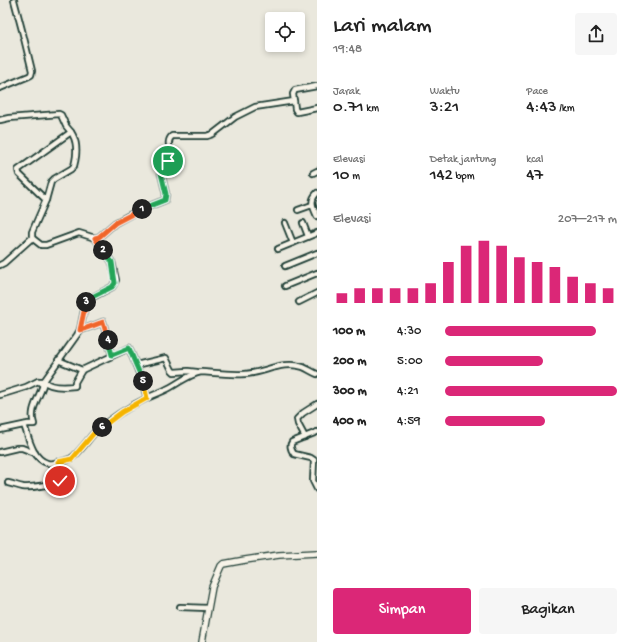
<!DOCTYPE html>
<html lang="id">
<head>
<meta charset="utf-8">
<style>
	:root { --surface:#fff; --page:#f6f6f6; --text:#222; --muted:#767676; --accent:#db2777 }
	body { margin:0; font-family:"Gochi Hand",sans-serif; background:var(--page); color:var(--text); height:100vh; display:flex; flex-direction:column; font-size:15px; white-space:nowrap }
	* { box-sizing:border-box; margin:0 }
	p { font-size:13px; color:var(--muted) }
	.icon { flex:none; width:22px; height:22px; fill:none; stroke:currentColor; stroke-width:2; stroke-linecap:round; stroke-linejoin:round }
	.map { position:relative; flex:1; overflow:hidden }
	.side { display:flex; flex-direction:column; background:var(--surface); width:316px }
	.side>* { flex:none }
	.controls { position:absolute; left:265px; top:12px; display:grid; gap:8px }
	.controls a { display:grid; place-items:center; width:40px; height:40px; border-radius:4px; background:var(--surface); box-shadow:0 2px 6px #0003; font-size:20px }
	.pin { position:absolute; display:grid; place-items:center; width:34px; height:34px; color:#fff; margin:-17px; border:2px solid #fff; border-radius:50%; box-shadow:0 1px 4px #0007 }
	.km { position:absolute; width:20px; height:20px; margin:-10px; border-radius:50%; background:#222; color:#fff; font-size:11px; line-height:20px; text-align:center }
	.round { display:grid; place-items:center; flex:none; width:42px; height:42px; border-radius:4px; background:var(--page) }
	.head { display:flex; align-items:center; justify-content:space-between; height:68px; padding:0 16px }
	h1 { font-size:22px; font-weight:600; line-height:30px }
	.stats { display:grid; grid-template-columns:repeat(3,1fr); gap:6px; height:68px; padding:4px 16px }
	.stats div { display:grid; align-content:center }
	.stats b { font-size:17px; font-weight:600 }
	.stats small { font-size:11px; font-weight:400 }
	.stats p { font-size:11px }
	.chart { height:112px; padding:8px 16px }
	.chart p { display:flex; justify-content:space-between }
	.chart svg { width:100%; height:72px; margin-top:4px; stroke:var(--accent); stroke-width:6 }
	.button { display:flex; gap:8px; margin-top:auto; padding:8px 16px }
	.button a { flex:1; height:46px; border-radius:4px; background:var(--accent); color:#fff; font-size:16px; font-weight:600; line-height:46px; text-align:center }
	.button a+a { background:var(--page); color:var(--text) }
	ul { padding:0 16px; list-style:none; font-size:13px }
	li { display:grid; grid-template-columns:64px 48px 1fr; align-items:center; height:30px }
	li i { height:10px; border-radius:5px; background:var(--accent) }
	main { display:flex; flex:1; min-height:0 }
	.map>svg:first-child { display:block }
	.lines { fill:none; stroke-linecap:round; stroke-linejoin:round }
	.minor-casing { stroke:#1f3d34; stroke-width:8 }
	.tertiary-casing { stroke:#1f3d34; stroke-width:8 }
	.minor { stroke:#f7f3e8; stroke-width:4.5 }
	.tertiary { stroke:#f7f3e8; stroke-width:5.5 }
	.split-1-casing { stroke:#fff; stroke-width:8 }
	.split-2-casing { stroke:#fff; stroke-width:8 }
	.split-3-casing { stroke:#fff; stroke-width:8 }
	.split-4-casing { stroke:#fff; stroke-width:8 }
	.split-5-casing { stroke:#fff; stroke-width:8 }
	.split-6-casing { stroke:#fff; stroke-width:8 }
	.split-7-casing { stroke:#fff; stroke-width:8 }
	.split-1 { stroke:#22a559; stroke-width:5 }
	.split-2 { stroke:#f0652b; stroke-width:5 }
	.split-3 { stroke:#22a559; stroke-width:5 }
	.split-4 { stroke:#f0652b; stroke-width:5 }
	.split-5 { stroke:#22a559; stroke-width:5 }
	.split-6 { stroke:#f5b400; stroke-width:5 }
	.split-7 { stroke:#f5b400; stroke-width:5 }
</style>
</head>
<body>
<main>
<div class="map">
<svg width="317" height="642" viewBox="0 0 317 642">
	<rect width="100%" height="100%" fill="#eae8dd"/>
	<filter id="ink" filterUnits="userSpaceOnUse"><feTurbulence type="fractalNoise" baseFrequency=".025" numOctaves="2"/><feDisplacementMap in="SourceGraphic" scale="8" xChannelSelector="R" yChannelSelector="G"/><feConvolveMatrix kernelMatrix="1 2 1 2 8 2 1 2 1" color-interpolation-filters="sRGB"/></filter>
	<g filter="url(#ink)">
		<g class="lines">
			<g class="minor-casing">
				<g id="minor">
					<polyline points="0,88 29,76 31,75 32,71 23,34 14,0"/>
					<polyline points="294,101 295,109 297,112 317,108"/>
					<polyline points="0,120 9,118 59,114 61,115 66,126 71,132 18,170 19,174 46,200"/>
					<polyline points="313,173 317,171"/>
					<path d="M317,193C309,201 313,207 317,216"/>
					<polyline points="298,210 312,205"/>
					<polyline points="285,223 293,243"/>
					<polyline points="303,223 308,236"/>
					<path d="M32,238V232L46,200L51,182L54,179L71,169L74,166C77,155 78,142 71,132"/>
					<polyline points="278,249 317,233"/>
					<polyline points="0,265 4,263 32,238 41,245 46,245 79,233 95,238"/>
					<polyline points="285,266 317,253"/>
					<polyline points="285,286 317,273"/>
					<polyline points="299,302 317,293"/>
					<path d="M80,330C88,328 95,325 103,322L112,355"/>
					<polyline points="58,360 82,370"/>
					<polyline points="136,365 143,383 147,398"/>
					<path d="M44,381C50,388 66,387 75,386V382L82,370L129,348L136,365L166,358L172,370L174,372L188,371L197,372"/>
					<polyline points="0,395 26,387 38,381"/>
					<path d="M24,425C29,438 32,458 47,463C52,465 65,461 70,459C77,456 89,438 95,432C111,418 130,406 149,397C156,394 164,391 171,387C182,381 188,375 201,372C215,373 230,375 245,374C264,373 283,360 303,367C308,369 312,372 317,374"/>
					<path d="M0,430L28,424H34C29,410 39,398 43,385L38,381H44L77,335L80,330L86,301L89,299L112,287L114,284L116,280L112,262L95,238L99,237L115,223L137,211L165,200L166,194L159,165C163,161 168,163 170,158C172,151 165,142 172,136H207L213,134L235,117L255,107L294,101L293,94L295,90L317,86"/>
					<path d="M317,432L292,442C289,446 291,450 294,454L311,458L314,460L313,481L317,489"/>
					<polyline points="305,437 298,424 297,419 303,413 317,404"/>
					<polyline points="0,452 17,448 22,448 35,453"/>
					<path d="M8,483C13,484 18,486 23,487C31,488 39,486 46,485C61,482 68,477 57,462"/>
					<polyline points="180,607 208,608"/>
				</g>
			</g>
			<g class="tertiary-casing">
				<polyline id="tertiary" points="202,642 212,587 221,566 223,564 245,560 279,555 317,553"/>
			</g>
			<use href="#minor" class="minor"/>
			<use href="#tertiary" class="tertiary"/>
		</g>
	</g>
	<g class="lines" filter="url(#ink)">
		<g class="split-1-casing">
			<polyline id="split-1" points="142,209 165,200 166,194 159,165 161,162 168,161"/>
		</g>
		<g class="split-2-casing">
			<polyline id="split-2" points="103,250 95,238 99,237 115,223 142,209"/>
		</g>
		<g class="split-3-casing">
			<polyline id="split-3" points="86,302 88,299 112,287 115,283 112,262 103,250"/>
		</g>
		<g class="split-4-casing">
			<path id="split-4" d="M86,302L80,330C88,328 95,325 103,322L108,340"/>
		</g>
		<g class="split-5-casing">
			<polyline id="split-5" points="108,340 112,355 129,348 136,365 143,381"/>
		</g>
		<g class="split-6-casing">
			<polyline id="split-6" points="102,427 122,412 147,398 143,381"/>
		</g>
		<g class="split-7-casing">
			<path id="split-7" d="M60,481L62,479C64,472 61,468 58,462L72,459L94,433L102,427"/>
		</g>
		<use href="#split-1" class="split-1"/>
		<use href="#split-2" class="split-2"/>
		<use href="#split-3" class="split-3"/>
		<use href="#split-4" class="split-4"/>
		<use href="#split-5" class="split-5"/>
		<use href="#split-6" class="split-6"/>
		<use href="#split-7" class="split-7"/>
	</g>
</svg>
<div class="controls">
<a><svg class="icon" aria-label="locate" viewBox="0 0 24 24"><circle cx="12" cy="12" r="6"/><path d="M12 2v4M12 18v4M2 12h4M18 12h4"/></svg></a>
</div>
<div class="pin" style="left:168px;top:161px;background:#1e9e55"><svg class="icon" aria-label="arrive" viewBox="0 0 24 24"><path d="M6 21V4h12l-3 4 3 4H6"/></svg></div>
<div class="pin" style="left:60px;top:481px;background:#d93025"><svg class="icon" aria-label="check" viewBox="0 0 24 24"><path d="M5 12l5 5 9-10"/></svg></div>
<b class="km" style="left:142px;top:209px">1</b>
<b class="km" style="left:103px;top:250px">2</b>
<b class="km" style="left:86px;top:302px">3</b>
<b class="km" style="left:108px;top:340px">4</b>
<b class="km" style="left:143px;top:381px">5</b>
<b class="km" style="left:102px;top:427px">6</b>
</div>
<section class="side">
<div class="head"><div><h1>Lari malam</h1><p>19:48</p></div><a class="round"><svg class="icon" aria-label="share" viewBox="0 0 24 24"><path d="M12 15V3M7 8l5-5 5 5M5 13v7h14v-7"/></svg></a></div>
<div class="stats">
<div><p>Jarak</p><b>0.71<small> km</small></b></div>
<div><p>Waktu</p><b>3:21</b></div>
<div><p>Pace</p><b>4:43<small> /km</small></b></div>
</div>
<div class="stats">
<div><p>Elevasi</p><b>10<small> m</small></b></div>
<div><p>Detak jantung</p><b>142<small> bpm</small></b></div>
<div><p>kcal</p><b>47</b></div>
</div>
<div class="chart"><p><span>Elevasi</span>207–217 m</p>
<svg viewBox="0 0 160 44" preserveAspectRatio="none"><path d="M5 44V38M15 44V35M25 44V35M35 44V35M45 44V35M55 44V32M65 44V19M75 44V9M85 44V6M95 44V9M105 44V16M115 44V19M125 44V22M135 44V28M145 44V32M155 44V35"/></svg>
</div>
<ul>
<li><b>100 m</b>4:30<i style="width:88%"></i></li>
<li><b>200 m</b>5:00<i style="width:57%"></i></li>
<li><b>300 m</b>4:21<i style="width:100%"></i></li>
<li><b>400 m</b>4:59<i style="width:58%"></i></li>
</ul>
<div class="button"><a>Simpan</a><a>Bagikan</a></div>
</section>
</main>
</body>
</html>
